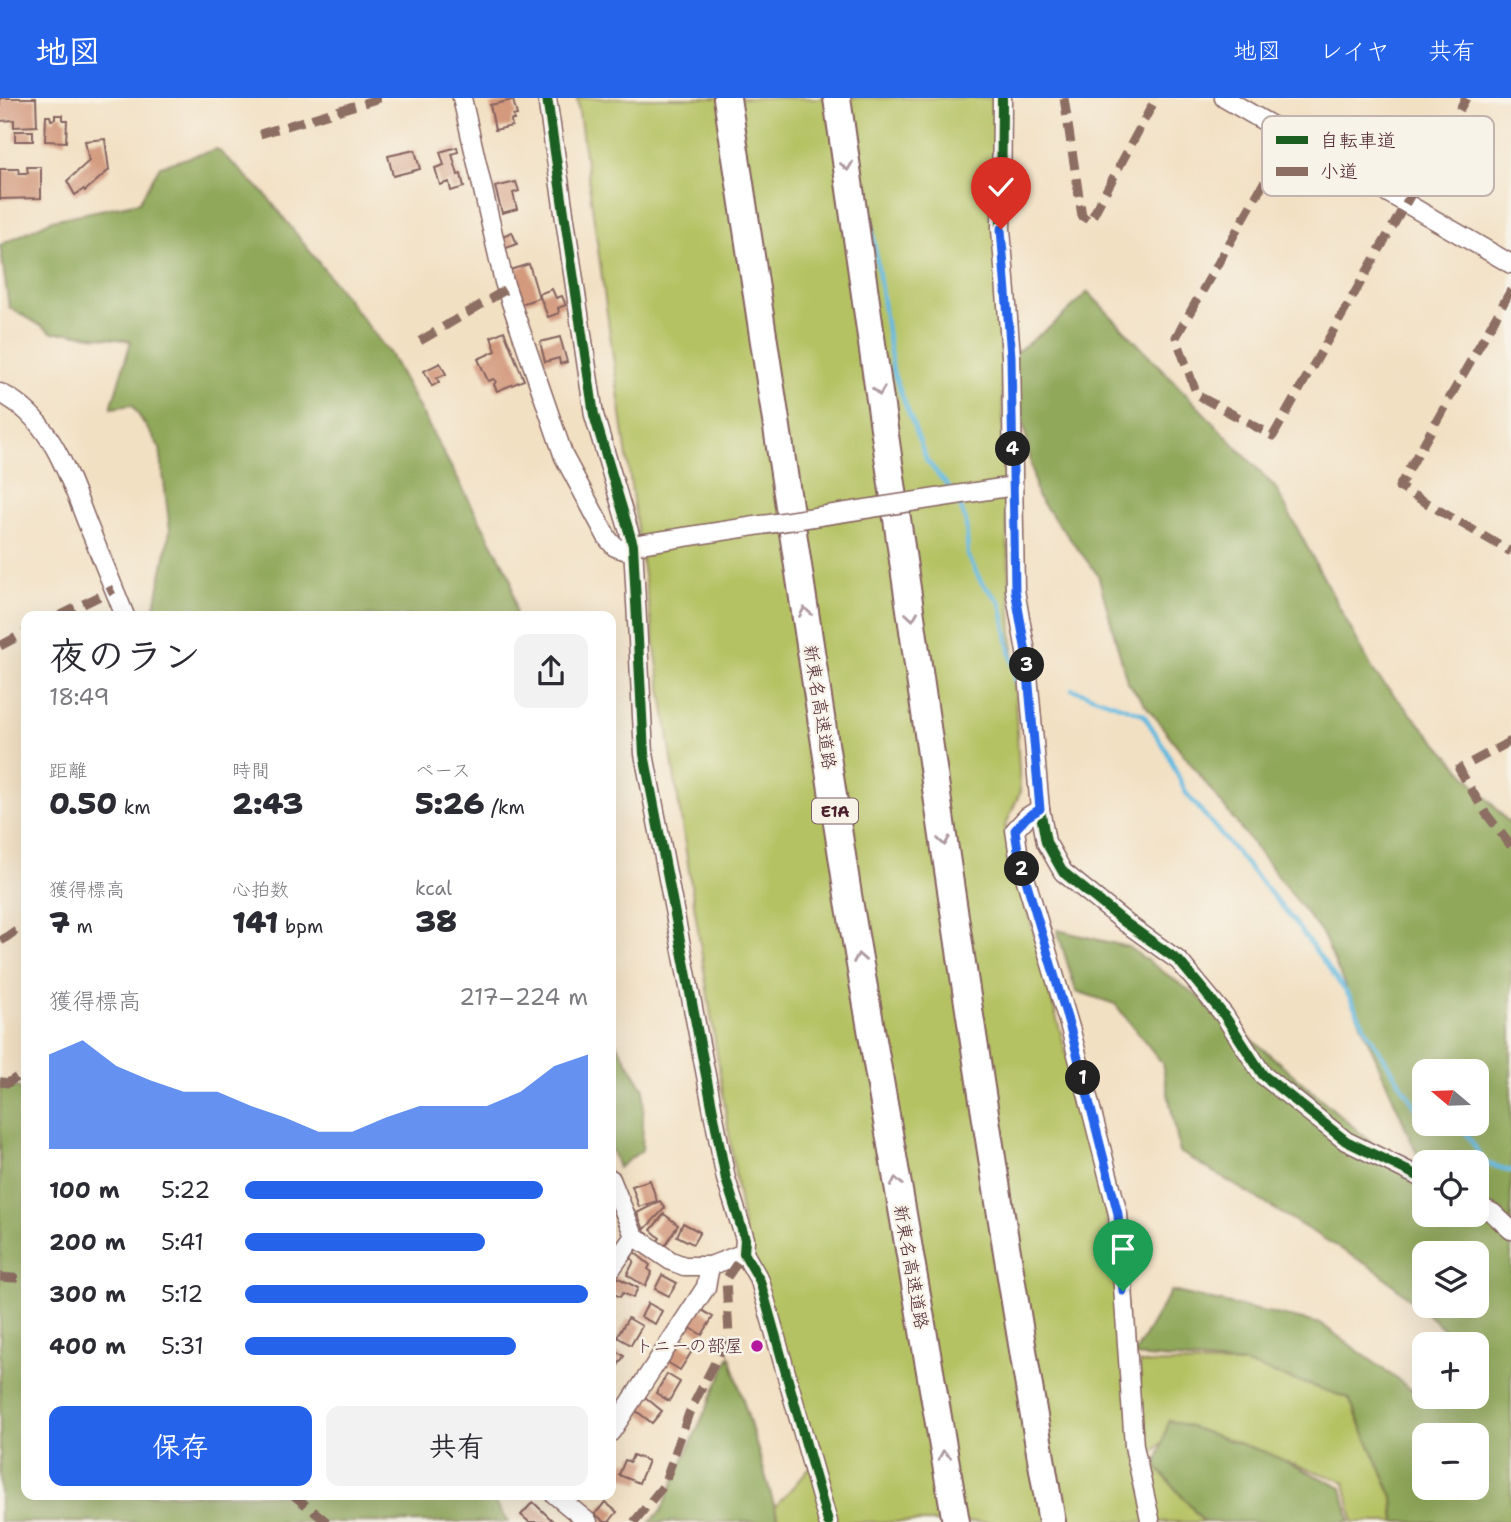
<!DOCTYPE html>
<html lang="ja">
<head>
<meta charset="utf-8">
<style>
	:root { --surface:#fff; --page:#f2f2f3; --text:#2b2b33; --muted:#7c7c81; --accent:#2563eb }
	body { margin:0; font-family:"Shantell Sans","Klee One",sans-serif; background:var(--page); color:var(--text); height:100vh; display:flex; flex-direction:column; font-size:26px; white-space:nowrap }
	* { box-sizing:border-box; margin:0 }
	p { font-size:23px; color:var(--muted) }
	.icon { flex:none; width:38px; height:38px; fill:none; stroke:currentColor; stroke-width:2; stroke-linecap:round; stroke-linejoin:round }
	.map { position:relative; flex:1; overflow:hidden }
	.sheet { position:absolute; left:21px; top:513px; width:595px; height:889px; display:flex; flex-direction:column; background:var(--surface); border-radius:14px; box-shadow:0 7px 28px #0002 }
	.sheet>* { flex:none }
	.needle { width:46px; rotate:289deg }
	.tools { position:absolute; left:1412px; top:961px; display:grid; gap:14px }
	.tools a { display:grid; place-items:center; width:77px; height:77px; border-radius:14px; background:var(--surface); box-shadow:0 7px 28px #0002; font-size:35px }
	.pin { position:absolute; display:grid; place-items:center; width:60px; height:60px; color:#fff; margin:-72px -30px; border-radius:50% 50% 50% 0; rotate:-45deg; box-shadow:0 0 7px #0007 }
	.pin .icon { rotate:45deg }
	.km { position:absolute; width:35px; height:35px; margin:-18px; border-radius:50%; background:#222; color:#fff; font-size:19px; line-height:35px; text-align:center }
	.round { display:grid; place-items:center; flex:none; width:74px; height:74px; border-radius:14px; background:var(--page) }
	.head { display:flex; align-items:center; justify-content:space-between; height:119px; padding:0 28px }
	h1 { font-size:38px; font-weight:800; line-height:52px }
	.stats { display:grid; grid-template-columns:repeat(3,1fr); gap:10px; height:119px; padding:7px 28px }
	.stats div { display:grid; align-content:center }
	.stats b { font-size:30px; font-weight:800 }
	.stats small { font-size:19px; font-weight:400 }
	.stats p { font-size:19px }
	.chart { height:196px; padding:14px 28px }
	.chart p { display:flex; justify-content:space-between }
	.chart svg { width:100%; height:126px; margin-top:7px; fill:var(--accent); opacity:.7 }
	.action { display:flex; gap:14px; margin-top:auto; padding:14px 28px }
	.action a { flex:1; height:80px; border-radius:14px; background:var(--accent); color:#fff; font-size:28px; font-weight:800; line-height:80px; text-align:center }
	.action a+a { background:var(--page); color:var(--text) }
	ul { padding:0 28px; list-style:none; font-size:23px }
	li { display:grid; grid-template-columns:112px 84px 1fr; align-items:center; height:52px }
	li i { height:18px; border-radius:9px; background:var(--accent) }
	header { display:flex; align-items:center; gap:42px; box-sizing:border-box; height:98px; padding:0 35px; background:var(--accent); color:#fff }
	header strong { font-size:33px }
	nav { display:flex; gap:38px; margin-inline-start:auto; font-size:24px }
	.map>svg:first-child { display:block }
	.green { fill:#b5c264; stroke:#807048; stroke-width:2 }
	.forest { fill:#90a85a; stroke:#6d6442; stroke-width:2; fill-rule:evenodd }
	.lines { fill:none; stroke-linecap:round; stroke-linejoin:round }
	.stream { stroke:#63bae0; stroke-width:4.5 }
	.building { fill:#d39a7e }
	.minor-casing { stroke:#856360; stroke-width:21 }
	.highway-casing { stroke:#856360; stroke-width:30 }
	.minor { stroke:#fff; stroke-width:18 }
	.highway { stroke:#fff; stroke-width:26 }
	.minor-bridge-casing { stroke:#856360; stroke-width:21; stroke-linecap:butt }
	.minor-bridge { stroke:#fff; stroke-width:18 }
	.quiet { stroke:#8d6e63; stroke-width:9; stroke-dasharray:18 9; stroke-linecap:butt }
	.cycleway-casing { stroke:#f7f3e8; stroke-width:15 }
	.cycleway { stroke:#1b5e20; stroke-width:10 }
	.oneway { stroke:#ae9aa0 }
	.route-casing { stroke:#fff; stroke-width:14 }
	.route { stroke:#2563eb; stroke-width:9 }
	.poi-dot { fill:#b5179e; stroke:#f7f3e8; stroke-width:2.5 }
	.labels { text-anchor:middle; dominant-baseline:central; stroke-width:5; stroke-linejoin:round; paint-order:stroke }
	.shield { fill:#f7f3e8; stroke:#7e5f64; stroke-width:2 }
	.shield-label { font-size:16px; font-weight:bold; fill:#4a1f2b }
	.street-label { font-size:18px; fill:#4a1f2b; stroke:#f7f3e8 }
	.poi-label { font-size:18px; fill:#4a1f2b; stroke:#f7f3e8; text-anchor:end }
	.key { fill:#f7f3e8; stroke:#c3b3af; stroke-width:2 }
	.key-label { font-size:19px; fill:#4a1f2b }
</style>
</head>
<body>
<header>
<strong>地図</strong>
<nav><a>地図</a><a>レイヤ</a><a>共有</a></nav>
</header>
<div class="map">
<svg width="1511" height="1424" viewBox="0 0 1511 1424">
	<rect width="100%" height="100%" fill="#f7f3e8"/>
	<filter id="ink" filterUnits="userSpaceOnUse"><feTurbulence type="fractalNoise" baseFrequency=".0143" numOctaves="2"/><feDisplacementMap in="SourceGraphic" scale="14" xChannelSelector="R" yChannelSelector="G"/><feConvolveMatrix kernelMatrix="1 2 1 2 8 2 1 2 1" color-interpolation-filters="sRGB"/></filter>
	<filter id="wash" filterUnits="userSpaceOnUse"><feTurbulence type="fractalNoise" baseFrequency=".00686" numOctaves="4" result="noise"/><feDisplacementMap in="SourceGraphic" scale="28" xChannelSelector="R" yChannelSelector="G"/><feGaussianBlur stdDeviation="1.57" result="paint"/><feColorMatrix in="noise" values="0 0 0 0 0 0 0 0 0 0 0 0 0 0 0 0 0 1.4 0 .05"/><feComposite in="paint" operator="in"/></filter>
	<g filter="url(#wash)">
		<rect width="100%" height="100%" fill="#f2e0c3"/>
		<polygon class="green" points="577,0 994,0 1005,393 1020,694 1005,729 1103,1092 1138,1362 1140,1265 1246,1266 1349,1300 1393,1399 1395,1424 1353,1424 1345,1384 1180,1326 1140,1368 1156,1368 1204,1424 779,1424 775,1409 813,1366 745,1141 638,438"/>
		<g class="forest">
			<polygon points="217,51 265,96 390,256 511,480 516,518 153,518 170,433 160,350 132,307 111,310 131,243 70,235 53,235 9,209 0,147 52,122 139,104 160,68"/>
			<path d="M1088,194L1275,389L1375,576L1511,727V1424H1395L1393,1399L1349,1300L1246,1266L1133,1258L1171,1193L1321,1226L1412,1292L1424,1280V1298H1477V1246H1459V1244L1379,1174L1180,1054L1162,965L1115,906L1076,893L1057,832L1128,849L1224,917L1424,1090V1116H1477V1064H1424V1072L1323,837L1127,583L1098,477L1037,398L1011,258L1055,225ZM1424,973H1477V1026H1424ZM1424,1155H1477V1208H1424ZM1424,1337H1477V1390H1424Z"/>
			<polygon points="611,937 644,991 642,1052 618,1070 611,1050"/>
			<polygon points="0,982 26,993 26,1396 489,1397 509,1424 0,1424"/>
			<polygon points="730,1257 779,1424 650,1424 661,1413"/>
			<polygon points="1169,1322 1268,1355 1342,1390 1350,1424 1204,1424 1156,1368"/>
		</g>
		<g class="lines">
			<g class="stream">
				<polyline points="866,88 893,274 927,363 951,392"/>
				<polyline points="958,402 966,424 968,457 981,484 1001,505 1016,584"/>
				<polyline points="1072,591 1143,616 1166,652 1186,695 1293,822 1349,898 1368,935 1424,1022"/>
				<polyline points="1438,1026 1464,1032 1485,1065 1511,1073"/>
			</g>
		</g>
		<g id="blocks">
			<g class="building">
				<polygon points="0,0 36,0 37,28 14,29 14,22 0,23"/>
				<polygon points="513,2 517,17 513,18 514,22 511,22 512,28 495,32 490,7"/>
				<polygon points="55,17 63,17 63,22 67,22 66,44 45,43 46,18 50,18 51,22 55,21"/>
				<rect x="15" y="33" width="18" height="10"/>
				<polygon points="105,41 109,72 85,93 84,91 75,97 67,83 89,63 85,43"/>
				<polygon points="457,49 458,54 452,56 458,77 461,76 464,89 451,93 449,84 440,87 435,70 444,67 440,54"/>
				<polygon points="415,52 420,71 393,78 388,58"/>
				<polygon points="27,69 41,69 41,100 0,101 0,71 19,71 19,75 28,75"/>
				<polygon points="516,84 519,93 513,95 517,111 502,115 495,89"/>
				<polygon points="512,134 517,146 504,151 500,139"/>
				<polygon points="529,166 539,200 521,206 510,172"/>
				<polygon points="552,191 556,200 562,198 566,207 558,210 559,215 548,219 539,196"/>
				<polygon points="504,233 524,282 497,293 494,287 496,283 494,281 488,283 478,261 496,253 491,239"/>
				<polygon points="560,239 567,264 560,266 559,260 545,264 540,244"/>
				<polygon points="440,265 446,276 437,280 439,284 432,288 424,273"/>
				<polygon points="650,1082 657,1103 639,1109 632,1088"/>
				<polygon points="660,1103 665,1110 644,1132 637,1115"/>
				<polygon points="664,1116 678,1127 663,1151 656,1145 660,1140 651,1132"/>
				<polygon points="683,1125 700,1134 693,1146 677,1138"/>
				<polygon points="634,1154 650,1167 648,1171 652,1174 645,1188 627,1177 634,1163 631,1160"/>
				<polygon points="613,1177 638,1190 633,1200 623,1195 620,1199 611,1194"/>
				<polygon points="662,1177 677,1185 669,1198 655,1191"/>
				<polygon points="648,1205 662,1213 655,1226 641,1219"/>
				<polygon points="695,1208 713,1219 702,1237 684,1226"/>
				<polygon points="628,1220 642,1228 631,1247 617,1239"/>
				<polygon points="678,1245 692,1253 680,1272 667,1264"/>
				<polygon points="611,1250 624,1258 611,1278"/>
				<polygon points="667,1276 680,1284 669,1303 656,1295"/>
				<polygon points="645,1299 662,1313 652,1325 635,1312"/>
				<polygon points="633,1357 648,1363 639,1385 619,1377 625,1362 630,1364"/>
				<polygon points="533,1404 554,1424 529,1424 521,1417"/>
				<polygon points="605,1404 617,1414 609,1424 605,1424 595,1416"/>
			</g>
		</g>
	</g>
	<g filter="url(#ink)">
		<use href="#blocks" fill-opacity="0" stroke="#856360" stroke-width="2"/>
		<g class="lines">
			<g class="minor-casing">
				<g id="minor">
					<polyline points="462,0 504,184 564,359 608,441 615,449 624,452 633,447"/>
					<polyline points="547,0 594,317 633,447 644,656 726,1081 745,1141 744,1155 760,1183 828,1424"/>
					<polyline points="1002,0 1001,131 1011,258 1015,492 1026,554 1040,711 1046,744 1063,774 1126,825 1179,863 1224,917 1263,977 1346,1043 1424,1081"/>
					<polyline points="1224,0 1511,166"/>
					<path d="M0,295C51,319 69,379 88,427C100,457 113,488 125,518"/>
					<polyline points="1040,711 1027,719 1015,732 1019,759 1071,933 1118,1116 1134,1348 1150,1421"/>
					<polyline points="611,1081 634,1138 671,1163 684,1168 710,1168 744,1155"/>
					<polyline points="1477,1107 1493,1115 1511,1132"/>
					<polyline points="611,1171 634,1138"/>
					<polyline points="611,1334 706,1189 710,1168"/>
					<polyline points="554,1396 588,1424"/>
				</g>
			</g>
			<g class="highway-casing">
				<g id="highway">
					<polyline points="727,0 848,797 956,1424"/>
					<path d="M837,0C905,475 970,951 1052,1424"/>
				</g>
			</g>
			<use href="#minor" class="minor"/>
			<use href="#highway" class="highway"/>
			<g class="minor-bridge-casing">
				<polyline id="minor-bridge" points="633,447 1014,388"/>
			</g>
			<use href="#minor-bridge" class="minor-bridge"/>
			<g class="quiet">
				<polyline points="1064,0 1082,118 1090,123 1156,0"/>
				<polyline points="260,36 380,0"/>
				<polyline points="1291,37 1176,239 1197,297 1273,338 1466,0"/>
				<polyline points="1511,192 1399,389 1511,454"/>
				<polyline points="420,243 507,191"/>
				<polyline points="59,518 114,491"/>
				<polyline points="0,548 26,534"/>
				<polyline points="1511,643 1459,671 1484,713 1511,748"/>
				<polyline points="1,843 26,825"/>
				<polyline points="0,984 8,985 26,973"/>
				<polyline points="0,1179 26,1181"/>
				<polyline points="292,1396 327,1424"/>
				<polyline points="634,1424 664,1387 689,1315 729,1237 726,1181 744,1155"/>
			</g>
			<g class="cycleway-casing">
				<g id="cycleway">
					<polyline points="547,0 594,317 633,447 644,656 726,1081 745,1141 744,1155 760,1183 828,1424"/>
					<polyline points="1002,0 1001,131 1011,258 1015,492 1026,554 1040,711 1046,744 1063,774 1126,825 1179,863 1224,917 1263,977 1346,1043 1424,1081"/>
				</g>
			</g>
			<use href="#cycleway" class="cycleway"/>
		</g>
		<defs><path id="oneway-chevron" d="M-2-3.5L2.5 0L-2 3.5" fill="none" stroke-width="1.6" stroke-linecap="round" stroke-linejoin="round" transform="scale(1.75)"/></defs>
		<g class="oneway">
			<use href="#oneway-chevron" transform="translate(847 68) rotate(82)"/>
			<use href="#oneway-chevron" transform="translate(879 293) rotate(82)"/>
			<use href="#oneway-chevron" transform="translate(805 514) rotate(-99)"/>
			<use href="#oneway-chevron" transform="translate(912 518) rotate(82)"/>
			<use href="#oneway-chevron" transform="translate(944 743) rotate(82)"/>
			<use href="#oneway-chevron" transform="translate(859 860) rotate(-100)"/>
			<use href="#oneway-chevron" transform="translate(896 1084) rotate(-100)"/>
			<use href="#oneway-chevron" transform="translate(944 1357) rotate(-100)"/>
		</g>
	</g>
	<g class="lines" filter="url(#ink)">
		<g class="route-casing">
			<polyline id="route" points="1001,131 1011,258 1015,492 1026,554 1040,711 1027,719 1015,732 1019,759 1071,933 1118,1116 1123,1193"/>
		</g>
		<use href="#route" class="route"/>
	</g>
	<circle class="poi-dot" cx="757" cy="1248" r="7"/>
	<g class="labels">
		<rect class="shield" x="812" y="700.5" width="46" height="25" rx="5"/>
		<g class="shield-label">
			<text x="835" y="713">E1A</text>
		</g>
		<g class="street-label">
			<text transform="translate(820 609) rotate(81)">新東名高速道路</text>
			<text transform="translate(911 1169) rotate(80)">新東名高速道路</text>
		</g>
		<g class="poi-label">
			<text x="743" y="1248">トニーの部屋</text>
		</g>
	</g>
	<rect x="1262" y="18" width="232" height="80" rx="10" class="key"/>
	<rect x="1276" y="38" width="32" height="8" fill="#1b5e20"/>
	<rect x="1276" y="69" width="32" height="9" fill="#8d6e63"/>
	<g class="key-label">
		<text x="1320" y="49">自転車道</text>
		<text x="1320" y="80">小道</text>
	</g>
</svg>
<div class="tools">
<a><svg class="needle" viewBox="-14 -14 28 28"><path d="M0-13l5 13h-10z" fill="#e53935"/><path d="M0 13l5-13h-10z" fill="#7c7c81"/></svg></a>
<a><svg class="icon" aria-label="locate" viewBox="0 0 24 24"><circle cx="12" cy="12" r="6"/><path d="M12 2v4M12 18v4M2 12h4M18 12h4"/></svg></a>
<a><svg class="icon" aria-label="layers" viewBox="0 0 24 24"><path d="M12 4l9 5-9 5-9-5zM3 14l9 5 9-5"/></svg></a>
<a>+</a>
<a>−</a>
</div>
<div class="pin" style="left:1123px;top:1193px;background:#1e9e55"><svg class="icon" aria-label="arrive" viewBox="0 0 24 24"><path d="M6 21V4h12l-3 4 3 4H6"/></svg></div>
<div class="pin" style="left:1001px;top:131px;background:#d93025"><svg class="icon" aria-label="check" viewBox="0 0 24 24"><path d="M5 12l5 5 9-10"/></svg></div>
<b class="km" style="left:1083px;top:980px">1</b>
<b class="km" style="left:1022px;top:771px">2</b>
<b class="km" style="left:1027px;top:567px">3</b>
<b class="km" style="left:1013px;top:351px">4</b>
<section class="sheet">
<div class="head"><div><h1>夜のラン</h1><p>18:49</p></div><a class="round"><svg class="icon" aria-label="share" viewBox="0 0 24 24"><path d="M12 15V3M7 8l5-5 5 5M5 13v7h14v-7"/></svg></a></div>
<div class="stats">
<div><p>距離</p><b>0.50<small> km</small></b></div>
<div><p>時間</p><b>2:43</b></div>
<div><p>ペース</p><b>5:26<small> /km</small></b></div>
</div>
<div class="stats">
<div><p>獲得標高</p><b>7<small> m</small></b></div>
<div><p>心拍数</p><b>141<small> bpm</small></b></div>
<div><p>kcal</p><b>38</b></div>
</div>
<div class="chart"><p><span>獲得標高</span>217–224 m</p>
<svg viewBox="0 0 160 44" preserveAspectRatio="none"><path d="M0 44V11L10 6L20 15L30 20L40 24L50 24L60 29L70 33L80 38L90 38L100 33L110 29L120 29L130 29L140 24L150 15L160 11V44z"/></svg>
</div>
<ul>
<li><b>100 m</b>5:22<i style="width:87%"></i></li>
<li><b>200 m</b>5:41<i style="width:70%"></i></li>
<li><b>300 m</b>5:12<i style="width:100%"></i></li>
<li><b>400 m</b>5:31<i style="width:79%"></i></li>
</ul>
<div class="action"><a>保存</a><a>共有</a></div>
</section>
</div>
</body>
</html>
